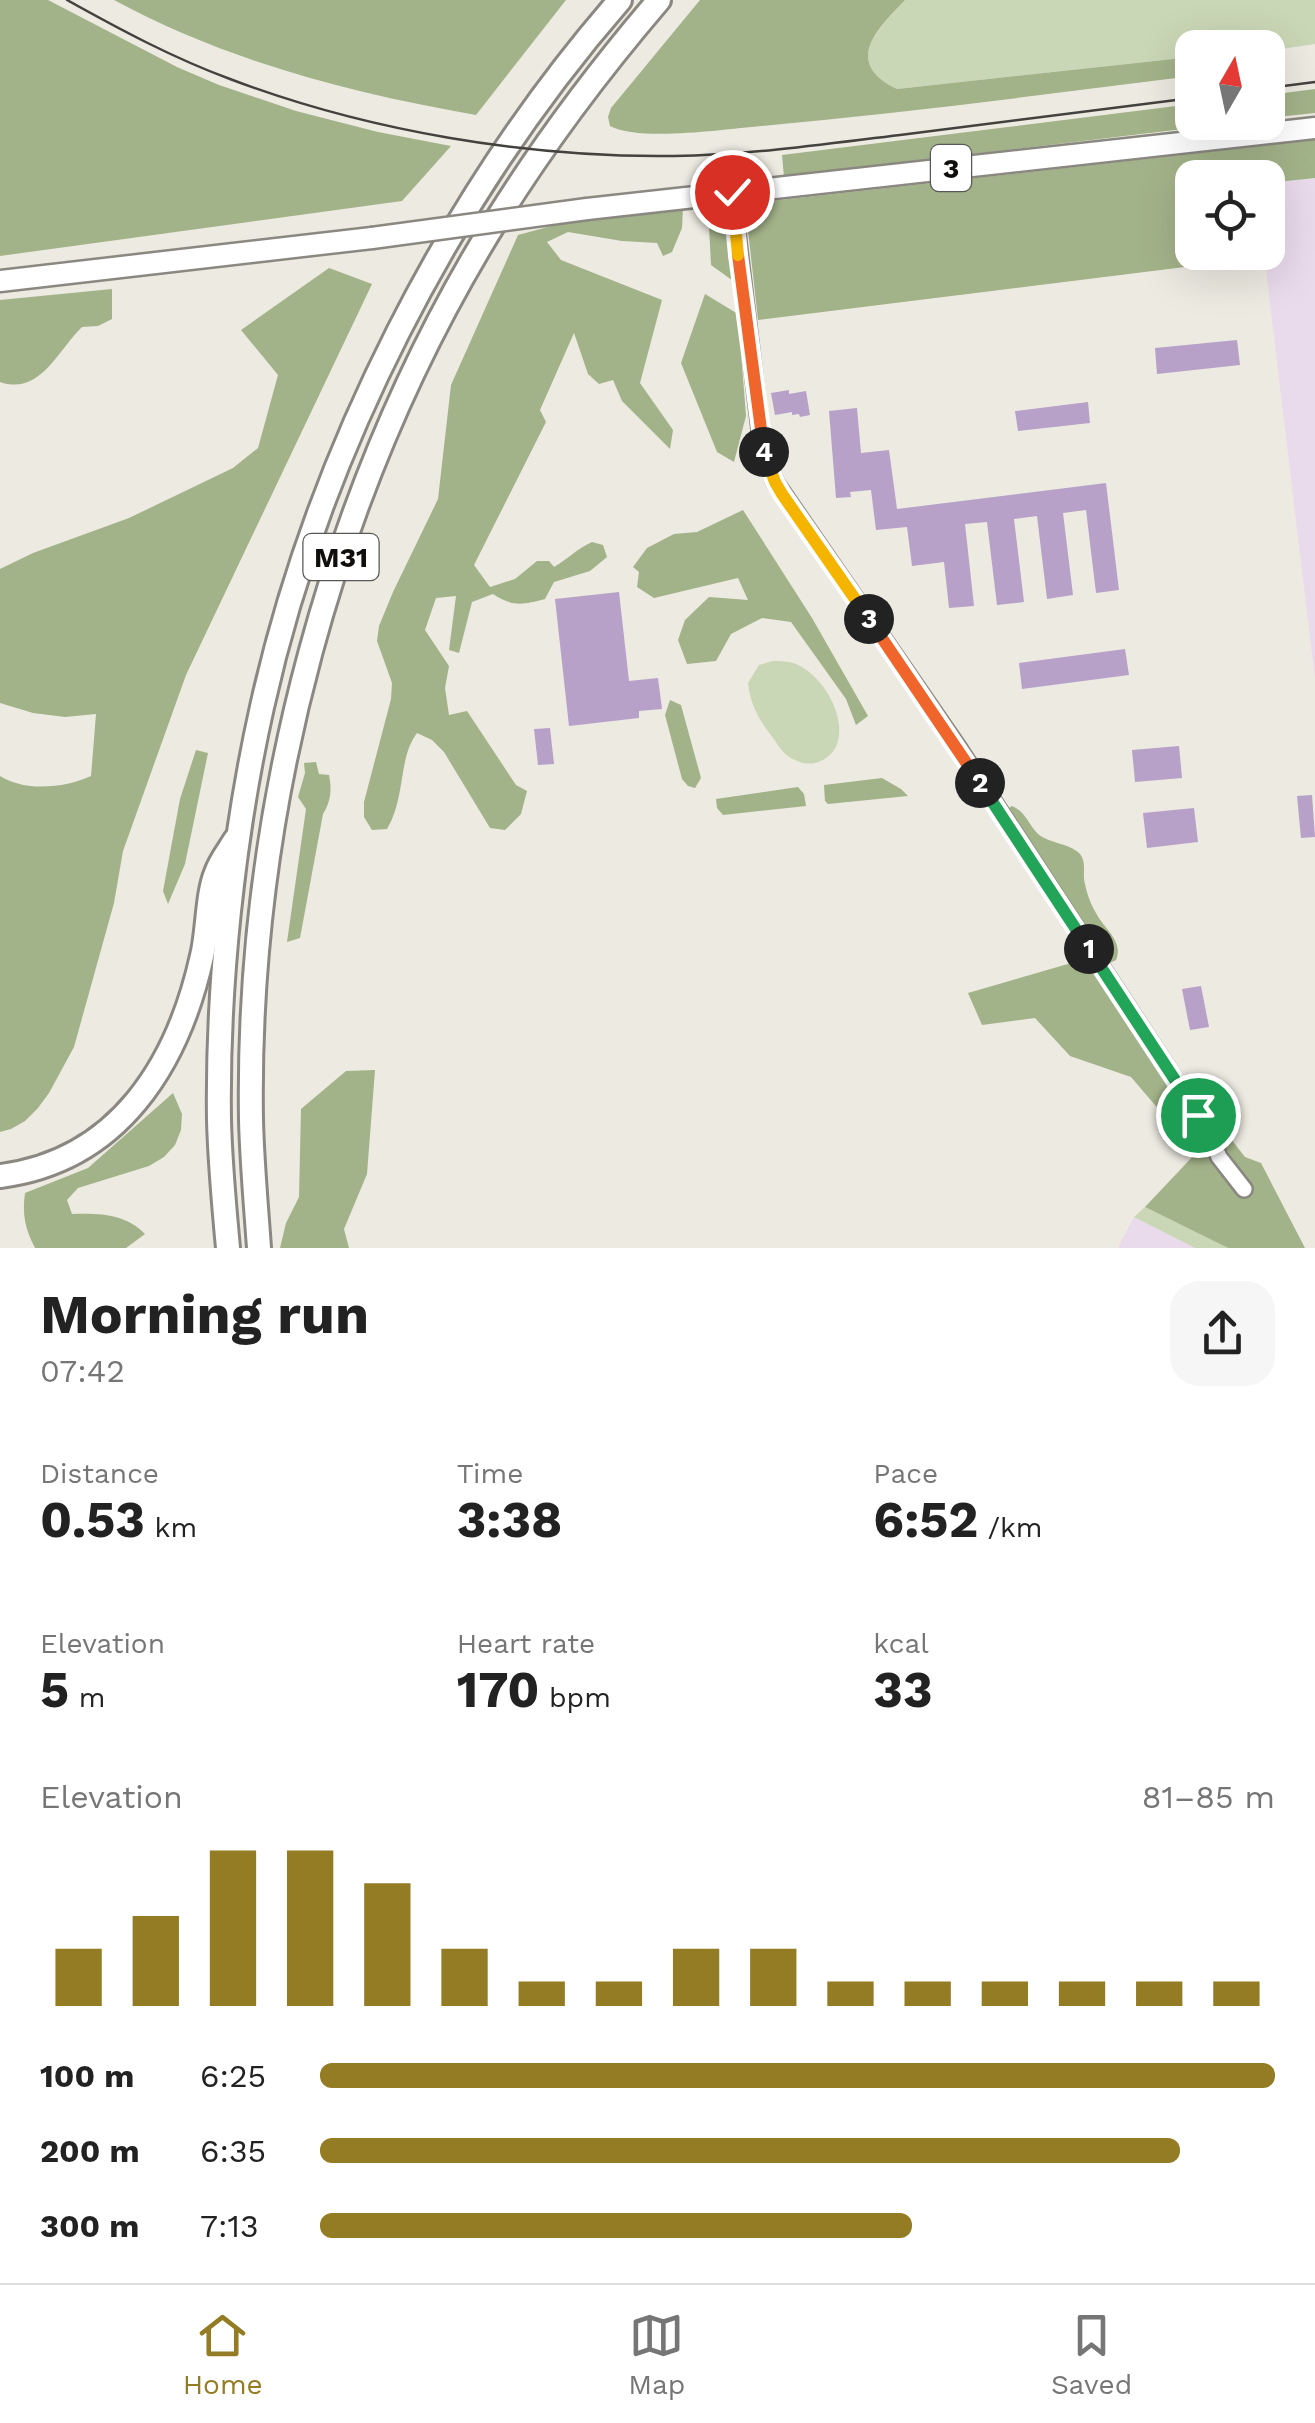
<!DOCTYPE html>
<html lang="en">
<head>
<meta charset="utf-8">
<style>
	:root { --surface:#fff; --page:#f6f6f6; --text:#222; --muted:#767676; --line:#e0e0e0; --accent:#937c23 }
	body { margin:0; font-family:"Work Sans",sans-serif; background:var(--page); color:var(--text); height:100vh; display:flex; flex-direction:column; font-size:38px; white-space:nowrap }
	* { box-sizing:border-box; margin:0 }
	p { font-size:32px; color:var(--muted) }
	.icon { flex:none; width:55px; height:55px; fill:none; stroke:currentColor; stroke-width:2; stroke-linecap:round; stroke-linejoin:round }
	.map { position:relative; height:1248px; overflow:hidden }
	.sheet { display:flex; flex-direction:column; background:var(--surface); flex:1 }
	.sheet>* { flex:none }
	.needle { width:65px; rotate:9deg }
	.tools { position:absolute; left:1175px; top:30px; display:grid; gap:20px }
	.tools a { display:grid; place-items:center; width:110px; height:110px; border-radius:20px; background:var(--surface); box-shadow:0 10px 40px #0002; font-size:50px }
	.pin { position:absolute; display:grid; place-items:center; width:85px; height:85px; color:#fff; margin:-42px; border:5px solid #fff; border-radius:50%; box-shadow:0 2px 10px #0007 }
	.km { position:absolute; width:50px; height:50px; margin:-25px; border-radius:50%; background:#222; color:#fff; font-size:28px; line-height:50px; text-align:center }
	.round { display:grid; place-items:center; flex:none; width:105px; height:105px; border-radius:30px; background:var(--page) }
	.overview { display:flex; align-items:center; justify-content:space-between; height:170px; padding:0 40px }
	h1 { font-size:55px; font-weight:700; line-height:75px }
	.figures { display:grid; grid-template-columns:repeat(3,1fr); gap:15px; height:170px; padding:10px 40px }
	.figures div { display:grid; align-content:center }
	.figures b { font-size:50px; font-weight:700 }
	.figures small { font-size:28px; font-weight:400 }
	.figures p { font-size:28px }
	.chart { height:280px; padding:20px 40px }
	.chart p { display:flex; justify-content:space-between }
	.chart svg { width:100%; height:180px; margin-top:10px; stroke:var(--accent); stroke-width:6 }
	ul { padding:0 40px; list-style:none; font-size:32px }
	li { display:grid; grid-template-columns:160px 120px 1fr; align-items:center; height:75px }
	li i { height:25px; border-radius:12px; background:var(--accent) }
	.tab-bar { display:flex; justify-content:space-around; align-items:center; height:140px; border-top:2px solid var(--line); background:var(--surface); font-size:28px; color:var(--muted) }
	.tab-bar a { display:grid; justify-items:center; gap:5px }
	.tab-bar .active { color:var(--accent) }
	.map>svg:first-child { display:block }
	.industrial { fill:#e9daec }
	.green { fill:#cad7b6 }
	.forest { fill:#a3b389 }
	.building { fill:#b7a1c9 }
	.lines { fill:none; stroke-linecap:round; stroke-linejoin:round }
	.minor-casing { stroke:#8a8881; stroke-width:20 }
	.major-casing { stroke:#8a8881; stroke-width:25 }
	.highway-casing { stroke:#8a8881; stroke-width:28 }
	.minor { stroke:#fff; stroke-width:15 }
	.major { stroke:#fff; stroke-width:20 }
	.highway { stroke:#fff; stroke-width:22 }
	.tram { stroke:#43423e; stroke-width:2.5 }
	.major-bridge-casing { stroke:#8a8881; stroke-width:25; stroke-linecap:butt }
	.major-bridge { stroke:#fff; stroke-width:20 }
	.split-1-casing { stroke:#fff; stroke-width:20 }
	.split-2-casing { stroke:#fff; stroke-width:20 }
	.split-3-casing { stroke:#fff; stroke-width:20 }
	.split-4-casing { stroke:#fff; stroke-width:20 }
	.split-5-casing { stroke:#fff; stroke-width:20 }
	.split-6-casing { stroke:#fff; stroke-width:20 }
	.split-1 { stroke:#22a559; stroke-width:12 }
	.split-2 { stroke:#22a559; stroke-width:12 }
	.split-3 { stroke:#f0652b; stroke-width:12 }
	.split-4 { stroke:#f5b400; stroke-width:12 }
	.split-5 { stroke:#f0652b; stroke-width:12 }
	.split-6 { stroke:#f5b400; stroke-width:12 }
	.labels { text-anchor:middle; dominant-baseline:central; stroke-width:9; stroke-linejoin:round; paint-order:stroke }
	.shield { fill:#fff; stroke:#585756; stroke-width:2.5 }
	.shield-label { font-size:28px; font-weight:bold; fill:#100f0d }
</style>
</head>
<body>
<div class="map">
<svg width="1315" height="1248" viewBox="0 0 1315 1248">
	<rect width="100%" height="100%" fill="#eceae1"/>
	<g class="industrial">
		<polygon points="1315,178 1315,679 1264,253 1268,252 1268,183"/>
		<polygon points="1134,1217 1195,1248 1118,1248"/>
	</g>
	<g class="green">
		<path d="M905,0H1315V44L1268,51V48H1192V57L897,89C843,63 876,31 905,0Z"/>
		<path d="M773,661C781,661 789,661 796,664C822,675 845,713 838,741C833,760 812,769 795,760C785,756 779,747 773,738C760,721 750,705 748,683L759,665Z"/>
		<polygon points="1145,1207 1228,1248 1195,1248 1134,1217"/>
	</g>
	<g class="forest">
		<polygon points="0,0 48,0 177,67 219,85 296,111 378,132 451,146 402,201 0,256"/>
		<path d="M114,0H566L476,115C350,93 227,61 114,0Z"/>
		<path d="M700,0H905C876,30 843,63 897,89L1192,57V76C1049,94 905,113 761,126C725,129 640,142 610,126L608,117L611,108Z"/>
		<polygon points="1315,89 1315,113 1268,118 1268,95"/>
		<polygon points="1192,104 1192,122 1233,123 784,177 782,155"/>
		<polygon points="1315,140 1315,178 1268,183 1268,178 1192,178 1192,252 1264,253 1265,257 758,320 747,221 762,202"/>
		<polygon points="708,206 728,208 736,283 711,265"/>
		<path d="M683,209L682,228L672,252L663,256L657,243L622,241L568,232L547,242L561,260L662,300L640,383L673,430L670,449L622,401L613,380L599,384L588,374L574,333L540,410L546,422L474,565L490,587L515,579L537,561H549L554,567C569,558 577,549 592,542L603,545L607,557L590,571L554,582L545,599C522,605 513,607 493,594L472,602L459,653L449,650L456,596L436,598L425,630L449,666L445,688L449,715L467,711L516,785L527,791L521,814L505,830L490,828L444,752L432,740L417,733C398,758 406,797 387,829L372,830L364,817V802L391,699L392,683L377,641L379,626L393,592L438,499L451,385L518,235L555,225Z"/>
		<path d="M329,268L372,284L186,675L123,851L114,903L74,1047L49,1093L38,1108L25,1121L11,1129L0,1132V776C25,792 65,788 91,776L96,714L65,717L33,713L0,703V569L33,553L129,518L233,468L258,448L278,375L241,330Z"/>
		<path d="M112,289V319L98,326L82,327C58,350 40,396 0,382V300Z"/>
		<polygon points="705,294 738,314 746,416 734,462 717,452 681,363"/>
		<polygon points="743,510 812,618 868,716 856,725 846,699 791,622 762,618 731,634 716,661 687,664 678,640 685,620 709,597 748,600 738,578 654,598 637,587 639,572 633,567 647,548 674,534 697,532"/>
		<polygon points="670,700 681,705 701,778 695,788 688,786 682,779 665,715"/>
		<polygon points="196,750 208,753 185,864 168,904 163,891 180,799"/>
		<path d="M316,762L319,774L329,775C332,790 331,801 323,814L300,938L287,942L306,809L298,797L305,773L304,763Z"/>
		<polygon points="882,778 901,789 908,796 828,804 825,801 824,785"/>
		<polygon points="798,787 804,794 806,806 723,815 717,808 716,799"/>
		<path d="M1012,806C1026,812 1028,824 1038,834C1050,844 1070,843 1080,854C1087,863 1082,874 1085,884C1087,894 1091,905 1096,913C1104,929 1124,941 1116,960L1110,963L1007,809Z"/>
		<polygon points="1092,957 1235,1182 1244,1176 1216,1134 1227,1134 1245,1157 1261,1163 1305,1248 1228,1248 1145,1207 1196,1153 1131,1077 1070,1056 1035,1018 982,1025 968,993"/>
		<polygon points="375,1070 367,1174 344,1229 349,1248 280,1248 286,1223 299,1197 301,1109 346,1071"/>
		<path d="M173,1093L182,1114L181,1130L175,1145L164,1157L149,1166L78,1188L67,1200L72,1214C100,1213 126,1214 145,1234L126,1248H35C25,1229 22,1214 25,1193L88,1168Z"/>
	</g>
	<g class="building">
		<polygon points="1237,340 1240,365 1157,374 1155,348"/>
		<polygon points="789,390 789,394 806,391 810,415 800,417 799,414 792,415 792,412 775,415 771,393"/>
		<polygon points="1088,402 1090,423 1018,431 1015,411"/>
		<polygon points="857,408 861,453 889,450 897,509 1106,483 1119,590 1096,593 1086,510 1063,513 1073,595 1047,599 1037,516 1014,519 1024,602 997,605 987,522 965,524 974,606 949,608 944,562 912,566 907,527 876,530 871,490 850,492 851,497 836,498 829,411"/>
		<polygon points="619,592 629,681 658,678 662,709 639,711 639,718 569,726 555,599"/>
		<polygon points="1125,649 1129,675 1022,689 1019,663"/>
		<polygon points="550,728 554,764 538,765 534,729"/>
		<polygon points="1179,746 1182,778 1135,782 1132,750"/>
		<polygon points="1312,795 1315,837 1301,838 1297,796"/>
		<polygon points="1194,808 1198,842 1147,848 1143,813"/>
		<polygon points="1201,986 1209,1027 1190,1030 1182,989"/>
	</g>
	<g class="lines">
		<g class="minor-casing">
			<polyline id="minor" points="732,192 762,445 775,482 959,749 1190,1103 1212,1139 1219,1157 1244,1189"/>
		</g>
		<g class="major-casing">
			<g id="major">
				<polyline points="587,209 1315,128"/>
				<polyline points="0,281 372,238"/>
			</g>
		</g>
		<g class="highway-casing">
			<g id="highway">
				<path d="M0,1176C119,1161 178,1064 202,956C208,932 207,894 216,873C220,861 229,850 235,840"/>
				<path d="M228,1248C224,1205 220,1163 219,1120C217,987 233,837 262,707C318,454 450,195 620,0"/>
				<path d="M259,1248C256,1205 252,1162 251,1120C246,810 333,482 497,219C545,142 600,69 659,0"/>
			</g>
		</g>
		<use href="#minor" class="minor"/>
		<use href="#major" class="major"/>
		<use href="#highway" class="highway"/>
		<g class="tram">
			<path d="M67,0C119,29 173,58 230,79C367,131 528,158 674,156C750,155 825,144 900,135C998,123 1095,110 1192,98"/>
			<polyline points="1268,88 1315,82"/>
		</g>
		<g class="major-bridge-casing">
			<polyline id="major-bridge" points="372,238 587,209"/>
		</g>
		<use href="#major-bridge" class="major-bridge"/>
	</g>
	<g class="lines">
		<g class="split-1-casing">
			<polyline id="split-1" points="1089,949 1198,1115"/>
		</g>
		<g class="split-2-casing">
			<polyline id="split-2" points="980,783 1089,949"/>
		</g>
		<g class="split-3-casing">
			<polyline id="split-3" points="869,619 980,783"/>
		</g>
		<g class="split-4-casing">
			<polyline id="split-4" points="764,452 775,482 782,494 869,619"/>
		</g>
		<g class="split-5-casing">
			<polyline id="split-5" points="738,255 764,452"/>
		</g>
		<g class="split-6-casing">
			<polyline id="split-6" points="732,192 738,255"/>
		</g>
		<use href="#split-1" class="split-1"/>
		<use href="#split-2" class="split-2"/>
		<use href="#split-3" class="split-3"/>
		<use href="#split-4" class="split-4"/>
		<use href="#split-5" class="split-5"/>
		<use href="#split-6" class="split-6"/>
	</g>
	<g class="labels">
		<g class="shield">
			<rect x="931" y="145" width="40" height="46" rx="8"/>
			<rect x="303.5" y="534" width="75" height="46" rx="8"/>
		</g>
		<g class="shield-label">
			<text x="951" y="168">3</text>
			<text x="341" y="557">M31</text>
		</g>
	</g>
</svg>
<div class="tools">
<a><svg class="needle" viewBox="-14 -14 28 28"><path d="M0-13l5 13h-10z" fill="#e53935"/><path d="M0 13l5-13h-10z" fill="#767676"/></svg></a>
<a><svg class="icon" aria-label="locate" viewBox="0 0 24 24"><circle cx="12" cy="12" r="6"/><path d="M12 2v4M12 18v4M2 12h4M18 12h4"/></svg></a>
</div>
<div class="pin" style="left:1198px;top:1115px;background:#1e9e55"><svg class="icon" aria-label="arrive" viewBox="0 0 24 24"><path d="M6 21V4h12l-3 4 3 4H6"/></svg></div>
<div class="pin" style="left:732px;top:192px;background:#d93025"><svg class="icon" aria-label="check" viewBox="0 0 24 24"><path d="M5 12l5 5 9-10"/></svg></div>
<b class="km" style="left:1089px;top:949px">1</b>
<b class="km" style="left:980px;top:783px">2</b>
<b class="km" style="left:869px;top:619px">3</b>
<b class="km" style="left:764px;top:452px">4</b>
</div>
<section class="sheet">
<div class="overview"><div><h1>Morning run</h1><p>07:42</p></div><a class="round"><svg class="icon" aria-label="share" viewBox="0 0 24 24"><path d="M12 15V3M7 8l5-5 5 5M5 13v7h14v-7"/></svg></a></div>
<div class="figures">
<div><p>Distance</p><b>0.53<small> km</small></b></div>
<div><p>Time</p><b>3:38</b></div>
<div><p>Pace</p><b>6:52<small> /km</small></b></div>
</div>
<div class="figures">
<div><p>Elevation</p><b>5<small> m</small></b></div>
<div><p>Heart rate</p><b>170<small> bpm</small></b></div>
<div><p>kcal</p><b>33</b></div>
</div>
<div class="chart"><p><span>Elevation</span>81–85 m</p>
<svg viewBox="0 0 160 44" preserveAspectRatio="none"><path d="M5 44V30M15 44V22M25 44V6M35 44V6M45 44V14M55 44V30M65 44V38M75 44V38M85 44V30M95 44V30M105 44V38M115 44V38M125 44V38M135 44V38M145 44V38M155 44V38"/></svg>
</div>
<ul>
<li><b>100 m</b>6:25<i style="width:100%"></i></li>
<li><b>200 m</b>6:35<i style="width:90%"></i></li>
<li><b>300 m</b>7:13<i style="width:62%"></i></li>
</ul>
</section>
<nav class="tab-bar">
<a class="active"><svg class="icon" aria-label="home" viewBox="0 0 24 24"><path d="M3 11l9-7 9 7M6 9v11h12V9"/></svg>Home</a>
<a><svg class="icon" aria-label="map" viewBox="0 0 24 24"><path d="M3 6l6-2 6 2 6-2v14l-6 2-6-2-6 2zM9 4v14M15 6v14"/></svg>Map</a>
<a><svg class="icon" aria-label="saved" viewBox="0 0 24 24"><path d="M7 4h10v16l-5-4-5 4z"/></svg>Saved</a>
</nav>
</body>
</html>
